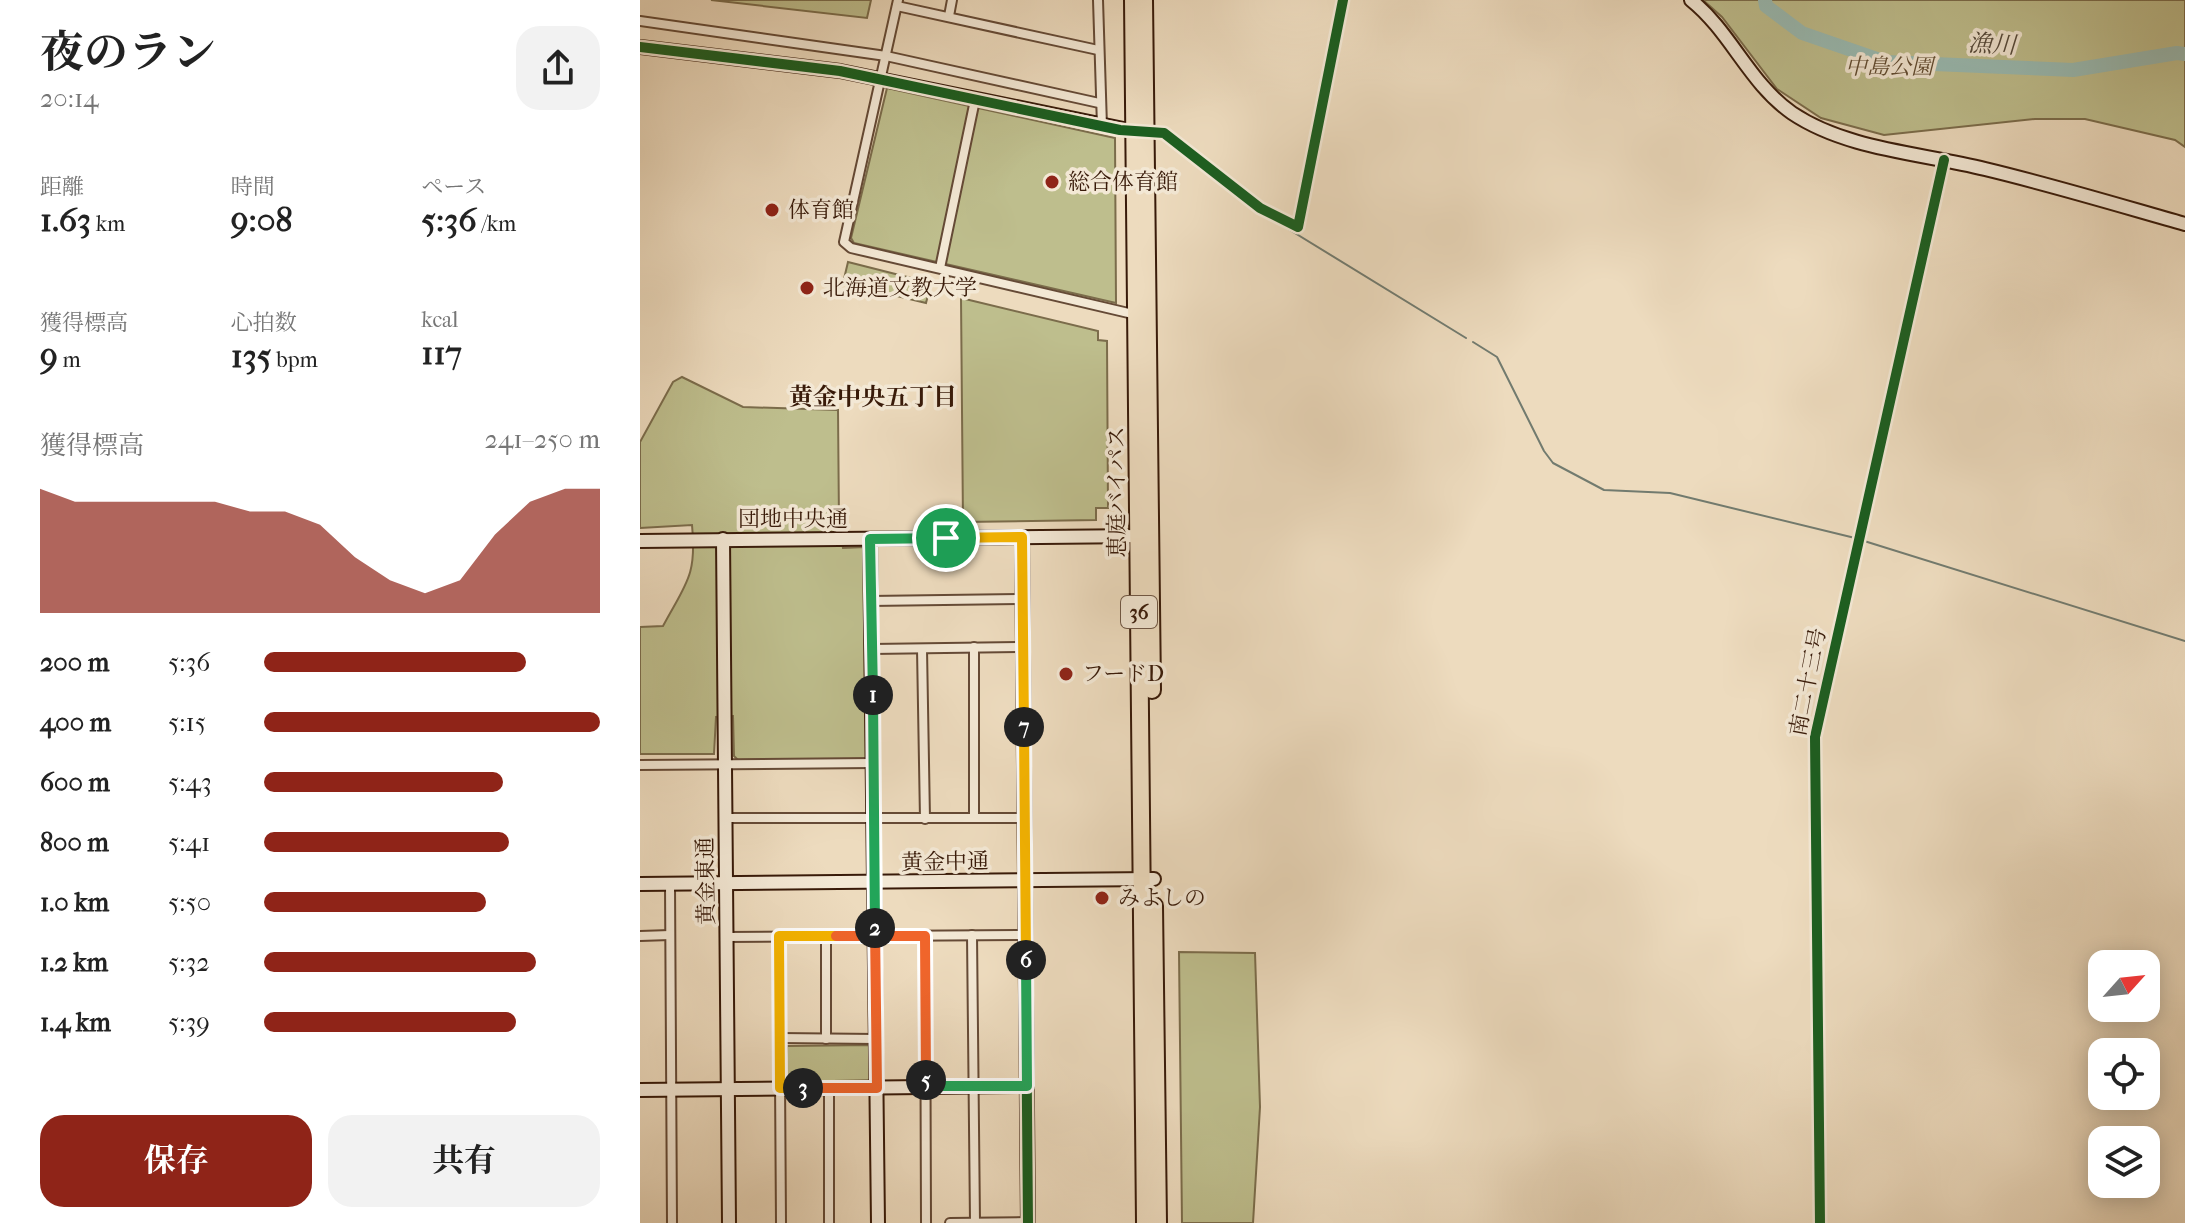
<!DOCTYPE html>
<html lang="ja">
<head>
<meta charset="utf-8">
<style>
	:root { --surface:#fff; --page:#f2f2f2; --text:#222; --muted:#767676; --accent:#8f2418 }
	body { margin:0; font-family:"IM FELL French Canon","Noto Serif JP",serif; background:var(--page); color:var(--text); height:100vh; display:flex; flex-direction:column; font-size:30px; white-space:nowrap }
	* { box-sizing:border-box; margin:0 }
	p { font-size:26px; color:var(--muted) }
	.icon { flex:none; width:44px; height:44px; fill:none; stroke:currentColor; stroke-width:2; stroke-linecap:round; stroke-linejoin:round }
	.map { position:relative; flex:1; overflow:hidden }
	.panel { display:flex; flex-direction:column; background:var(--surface); width:640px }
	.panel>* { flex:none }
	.needle { width:52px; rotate:63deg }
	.fabs { position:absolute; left:1448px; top:950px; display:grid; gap:16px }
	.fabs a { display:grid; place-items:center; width:72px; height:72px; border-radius:16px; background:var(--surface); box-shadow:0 4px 20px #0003; font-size:40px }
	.pin { position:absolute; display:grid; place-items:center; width:68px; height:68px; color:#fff; margin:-34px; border:4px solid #fff; border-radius:50%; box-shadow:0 2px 8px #0007 }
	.km { position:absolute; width:40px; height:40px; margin:-20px; border-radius:50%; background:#222; color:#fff; font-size:22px; line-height:40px; text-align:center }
	.round { display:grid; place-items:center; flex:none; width:84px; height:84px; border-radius:24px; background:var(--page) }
	.overview { display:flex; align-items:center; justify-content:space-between; height:136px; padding:0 40px }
	h1 { font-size:44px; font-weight:700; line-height:60px }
	.figures { display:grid; grid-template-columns:repeat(3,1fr); gap:12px; height:136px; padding:8px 40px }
	.figures div { display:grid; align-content:center }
	.figures b { font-size:34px; font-weight:700 }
	.figures small { font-size:22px; font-weight:400 }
	.figures p { font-size:22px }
	.chart { height:224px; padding:16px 40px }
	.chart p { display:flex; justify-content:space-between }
	.chart svg { width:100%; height:144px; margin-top:8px; fill:var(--accent); opacity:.7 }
	.primary-button { display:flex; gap:16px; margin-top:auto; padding:16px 40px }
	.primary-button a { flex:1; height:92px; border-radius:24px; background:var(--accent); color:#fff; font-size:32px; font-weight:700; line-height:92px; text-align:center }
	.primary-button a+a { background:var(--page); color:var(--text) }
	ul { padding:0 40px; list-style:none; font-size:26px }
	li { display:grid; grid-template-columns:128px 96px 1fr; align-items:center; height:60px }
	li i { height:20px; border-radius:10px; background:var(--accent) }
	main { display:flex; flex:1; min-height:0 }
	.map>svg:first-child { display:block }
	.green { fill:#bebe8d; stroke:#7b6c4b; stroke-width:2 }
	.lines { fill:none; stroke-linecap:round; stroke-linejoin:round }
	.stream { stroke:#727b6f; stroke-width:2 }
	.river { stroke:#99bbb3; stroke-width:14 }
	.street-casing { stroke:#654a36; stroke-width:12 }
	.secondary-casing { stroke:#381a09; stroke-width:16 }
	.highway-casing { stroke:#381a09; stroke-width:20 }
	.street { stroke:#f3e8d5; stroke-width:8 }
	.secondary { stroke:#f3e8d5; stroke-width:12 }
	.highway { stroke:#eddbbe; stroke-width:16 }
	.cycleway-casing { stroke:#f3e8d5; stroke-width:15 }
	.cycleway { stroke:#1b5e20; stroke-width:10 }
	.split-1-casing { stroke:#fff; stroke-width:16 }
	.split-2-casing { stroke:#fff; stroke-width:16 }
	.split-3-casing { stroke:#fff; stroke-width:16 }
	.split-4-casing { stroke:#fff; stroke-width:16 }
	.split-5-casing { stroke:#fff; stroke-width:16 }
	.split-6-casing { stroke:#fff; stroke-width:16 }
	.split-7-casing { stroke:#fff; stroke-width:16 }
	.split-8-casing { stroke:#fff; stroke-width:16 }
	.split-1 { stroke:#22a559; stroke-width:10 }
	.split-2 { stroke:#22a559; stroke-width:10 }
	.split-3 { stroke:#f0652b; stroke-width:10 }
	.split-4 { stroke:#f5b400; stroke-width:10 }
	.split-5 { stroke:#f0652b; stroke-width:10 }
	.split-6 { stroke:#22a559; stroke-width:10 }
	.split-7 { stroke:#f5b400; stroke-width:10 }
	.split-8 { stroke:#f5b400; stroke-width:10 }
	.poi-dot { fill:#8f2418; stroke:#f3e8d5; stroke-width:3 }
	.labels { text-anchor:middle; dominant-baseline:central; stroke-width:7; stroke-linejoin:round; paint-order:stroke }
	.shield { fill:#f3e8d5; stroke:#705846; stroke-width:2 }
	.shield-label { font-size:20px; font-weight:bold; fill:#381a09 }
	.park-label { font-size:22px; font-style:italic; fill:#604b31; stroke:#f3e8d5 }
	.poi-label { font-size:22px; fill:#381a09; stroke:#f3e8d5; text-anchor:start }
	.street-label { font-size:22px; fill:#381a09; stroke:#f3e8d5 }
	.water-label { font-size:24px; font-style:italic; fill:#554a3c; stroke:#f3e8d5 }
	.neighbourhood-label { font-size:24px; font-weight:bold; fill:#381a09; stroke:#f3e8d5 }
</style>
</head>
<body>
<main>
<section class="panel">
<div class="overview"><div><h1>夜のラン</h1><p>20:14</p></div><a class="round"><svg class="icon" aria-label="share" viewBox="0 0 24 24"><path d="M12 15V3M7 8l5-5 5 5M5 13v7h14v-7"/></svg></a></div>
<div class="figures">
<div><p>距離</p><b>1.63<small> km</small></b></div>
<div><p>時間</p><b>9:08</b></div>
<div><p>ペース</p><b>5:36<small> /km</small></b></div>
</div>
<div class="figures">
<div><p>獲得標高</p><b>9<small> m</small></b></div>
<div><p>心拍数</p><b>135<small> bpm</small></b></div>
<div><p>kcal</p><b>117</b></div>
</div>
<div class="chart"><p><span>獲得標高</span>241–250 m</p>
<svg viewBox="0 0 160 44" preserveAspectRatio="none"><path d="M0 44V6L10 10L20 10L30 10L40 10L50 10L60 13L70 13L80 17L90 27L100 34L110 38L120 34L130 20L140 10L150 6L160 6V44z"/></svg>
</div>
<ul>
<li><b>200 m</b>5:36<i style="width:78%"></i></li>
<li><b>400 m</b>5:15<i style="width:100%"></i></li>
<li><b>600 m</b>5:43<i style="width:71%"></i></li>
<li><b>800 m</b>5:41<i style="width:73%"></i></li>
<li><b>1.0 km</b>5:50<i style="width:66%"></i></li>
<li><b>1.2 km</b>5:32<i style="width:81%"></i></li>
<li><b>1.4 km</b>5:39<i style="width:75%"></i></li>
</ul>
<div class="primary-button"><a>保存</a><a>共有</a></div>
</section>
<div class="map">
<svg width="1545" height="1223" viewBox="0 0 1545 1223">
	<rect width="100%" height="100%" fill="#eddbbe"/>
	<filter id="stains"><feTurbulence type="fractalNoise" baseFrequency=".0025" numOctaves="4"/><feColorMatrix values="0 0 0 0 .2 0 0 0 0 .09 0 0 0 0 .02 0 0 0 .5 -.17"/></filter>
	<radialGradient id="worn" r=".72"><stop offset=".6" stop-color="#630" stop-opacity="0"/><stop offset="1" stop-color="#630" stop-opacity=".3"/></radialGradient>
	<g class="green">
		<polygon points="71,0 231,0 227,18"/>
		<polygon points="1063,0 1545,0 1545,147 1535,140 1445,119 1395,119 1244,135 1181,118 1137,89 1082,17"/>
		<polygon points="247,88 475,138 476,303 214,243 211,238"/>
		<polygon points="208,262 291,283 286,303 203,283"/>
		<polygon points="321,298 458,331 458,340 467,341 468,508 456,508 456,520 323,522"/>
		<path d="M42,377L103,407L198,410L199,522L203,548L225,547L227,759L98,760L94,756L93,716L76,717L74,754H0V627L23,626C46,583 57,576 52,525L0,528V442L33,382Z"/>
		<polygon points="539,952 615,953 620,1107 613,1223 542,1223"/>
		<polygon points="229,1045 231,1077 227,1083 144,1082 147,1046"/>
	</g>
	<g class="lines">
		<g class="stream">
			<polyline points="537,150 610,205"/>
			<polyline points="632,219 826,338"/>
			<polyline points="833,342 857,357 904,451 913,463 964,490 1030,493 1215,538"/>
			<polyline points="1221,540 1545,641"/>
		</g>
		<polyline class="river" points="1125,0 1126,6 1162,33 1246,62 1433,70 1537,53 1545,54"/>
		<g class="street-casing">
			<g id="street">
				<polyline points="258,0 204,242 211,248 497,315"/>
				<polyline points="458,0 462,126"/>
				<polyline points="257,6 458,50"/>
				<polyline points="309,16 312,0"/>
				<polyline points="0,21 246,56 459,103"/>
				<polyline points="506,133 524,133 620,208 658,227 703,0"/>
				<polyline points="300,268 335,100"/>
				<polyline points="230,601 383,599"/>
				<polyline points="334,647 334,818"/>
				<polyline points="232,649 383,647"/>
				<polyline points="282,649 285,819"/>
				<polyline points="0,765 233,763"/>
				<polyline points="85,818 385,818"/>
				<polyline points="30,884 32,1223"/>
				<polyline points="332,935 335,1222"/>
				<polyline points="0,936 30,935"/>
				<polyline points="139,936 141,1223"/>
				<polyline points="285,936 286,1223"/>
				<polyline points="86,937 386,935"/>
				<polyline points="139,1038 236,1039"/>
				<polyline points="186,1039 186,936"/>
				<polyline points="189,1088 189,1223"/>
				<polyline points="310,1223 388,1222"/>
				<polyline points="1180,1223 1175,737 1304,160"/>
			</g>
		</g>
		<g class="secondary-casing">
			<g id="secondary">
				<path d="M1051,0C1091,32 1109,83 1152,113C1207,150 1282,153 1345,169C1412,185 1478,205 1545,224"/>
				<polyline points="0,47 200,71 503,133"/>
				<polyline points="382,537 388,1223"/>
				<polyline points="83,539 89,1223"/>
				<polyline points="230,539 238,1223"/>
				<polyline points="0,541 503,536"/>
				<polyline points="0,884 514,879"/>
				<polyline points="0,1090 387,1086"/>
			</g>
		</g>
		<g class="highway-casing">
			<g id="highway">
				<polyline points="493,0 505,1223"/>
				<polyline points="504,0 512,690"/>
				<polyline points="514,906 518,1223"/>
			</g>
		</g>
		<use href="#street" class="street"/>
		<use href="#secondary" class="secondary"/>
		<use href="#highway" class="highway"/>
		<g class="cycleway-casing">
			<g id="cycleway">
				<polyline points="0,47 200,71 480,130 524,133 620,208 658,227 703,0"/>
				<polyline points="382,537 388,1223"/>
				<polyline points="1180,1223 1175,737 1304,160"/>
			</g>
		</g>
		<use href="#cycleway" class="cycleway"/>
	</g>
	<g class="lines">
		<g class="split-1-casing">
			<polyline id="split-1" points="233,695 230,539 306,538"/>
		</g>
		<g class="split-2-casing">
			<polyline id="split-2" points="233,695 235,928"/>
		</g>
		<g class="split-3-casing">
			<polyline id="split-3" points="163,1088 237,1088 235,928"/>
		</g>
		<g class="split-4-casing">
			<polyline id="split-4" points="163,1088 140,1088 139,936 196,936"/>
		</g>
		<g class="split-5-casing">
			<polyline id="split-5" points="196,936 285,936 286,1080"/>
		</g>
		<g class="split-6-casing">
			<polyline id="split-6" points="286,1080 286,1086 387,1086 386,960"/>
		</g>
		<g class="split-7-casing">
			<polyline id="split-7" points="384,727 386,960"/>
		</g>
		<g class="split-8-casing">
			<polyline id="split-8" points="306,538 382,537 384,727"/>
		</g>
		<use href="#split-1" class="split-1"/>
		<use href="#split-2" class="split-2"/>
		<use href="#split-3" class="split-3"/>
		<use href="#split-4" class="split-4"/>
		<use href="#split-5" class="split-5"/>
		<use href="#split-6" class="split-6"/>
		<use href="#split-7" class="split-7"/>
		<use href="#split-8" class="split-8"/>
	</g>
	<g class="poi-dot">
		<circle cx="412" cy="182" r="8"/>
		<circle cx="132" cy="210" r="8"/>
		<circle cx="167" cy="288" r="8"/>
		<circle cx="426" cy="674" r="8"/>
		<circle cx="462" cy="898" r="8"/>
	</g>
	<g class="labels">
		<rect class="shield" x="481" y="596" width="36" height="32" rx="6"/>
		<g class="shield-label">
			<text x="499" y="612">36</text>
		</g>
		<g class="park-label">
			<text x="1249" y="67">中島公園</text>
		</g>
		<g class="poi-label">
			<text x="428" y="182">総合体育館</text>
			<text x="148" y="210">体育館</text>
			<text x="183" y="288">北海道文教大学</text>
			<text x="442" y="674">フードD</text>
			<text x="478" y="898">みよしの</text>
		</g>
		<g class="street-label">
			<text transform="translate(477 492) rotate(-90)">恵庭バイパス</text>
			<text x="153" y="519">団地中央通</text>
			<text transform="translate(1168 682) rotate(-79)">南二十三号</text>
			<text transform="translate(305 862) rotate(-1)">黄金中通</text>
			<text transform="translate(66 881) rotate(-91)">黄金東通</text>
		</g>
		<g class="water-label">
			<text transform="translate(1352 44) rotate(3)">漁川</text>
		</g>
		<g class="neighbourhood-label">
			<text x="233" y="397">黄金中央五丁目</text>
		</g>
	</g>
	<rect width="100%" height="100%" filter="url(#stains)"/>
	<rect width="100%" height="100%" fill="url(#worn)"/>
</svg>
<div class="fabs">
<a><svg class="needle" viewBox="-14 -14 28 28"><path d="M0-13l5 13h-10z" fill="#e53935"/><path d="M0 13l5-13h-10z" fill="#767676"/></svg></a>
<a><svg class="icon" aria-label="locate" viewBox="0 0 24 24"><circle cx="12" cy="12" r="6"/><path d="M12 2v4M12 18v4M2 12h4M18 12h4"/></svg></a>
<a><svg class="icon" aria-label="layers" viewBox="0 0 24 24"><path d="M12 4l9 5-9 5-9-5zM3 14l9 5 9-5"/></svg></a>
</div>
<div class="pin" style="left:306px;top:538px;background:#1e9e55"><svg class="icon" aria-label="arrive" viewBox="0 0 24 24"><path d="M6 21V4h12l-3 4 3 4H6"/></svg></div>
<b class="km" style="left:233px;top:695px">1</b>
<b class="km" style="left:235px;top:928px">2</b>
<b class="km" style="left:163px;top:1088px">3</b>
<b class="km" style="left:286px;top:1080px">5</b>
<b class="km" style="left:386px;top:960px">6</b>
<b class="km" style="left:384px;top:727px">7</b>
</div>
</main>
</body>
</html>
